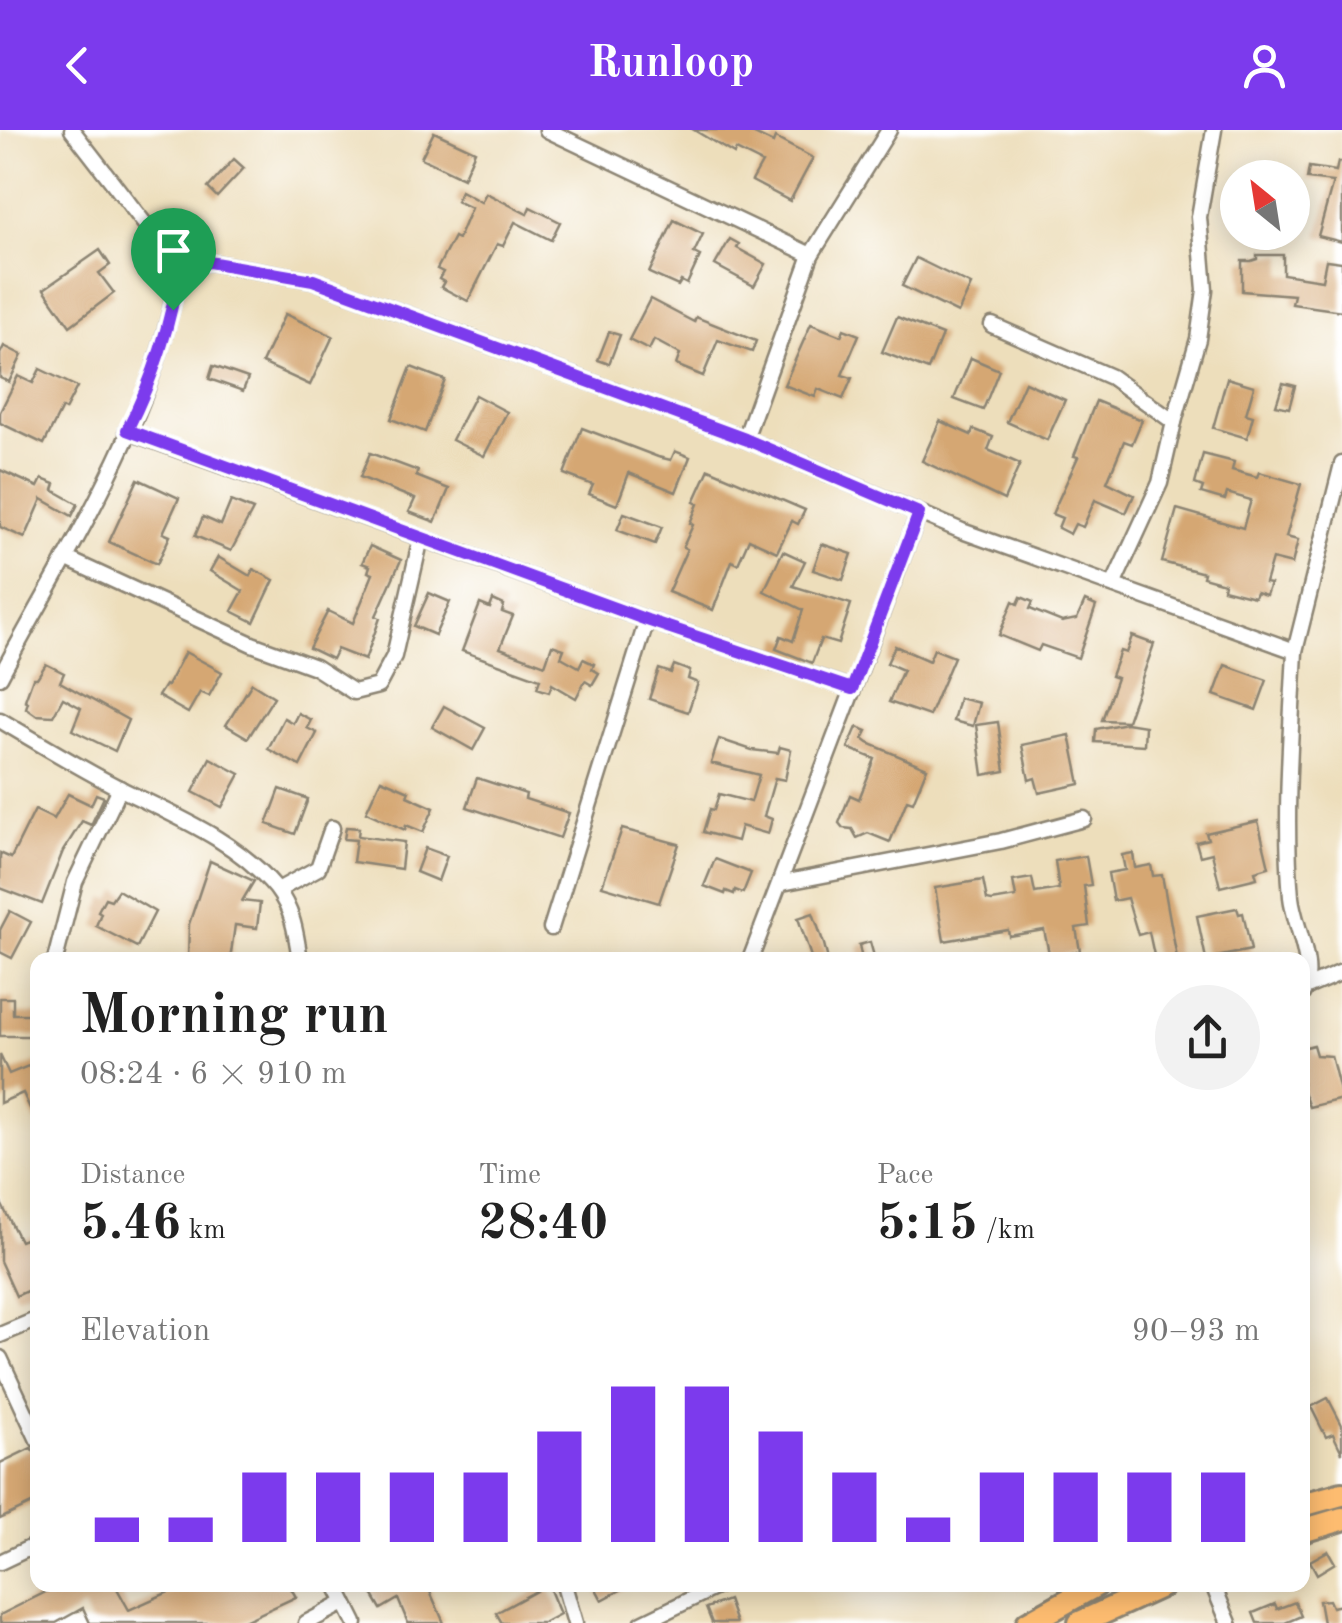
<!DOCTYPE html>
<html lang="en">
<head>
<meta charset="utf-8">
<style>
	:root { --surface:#fff; --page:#f2f2f2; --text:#222; --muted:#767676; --accent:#7c3aed }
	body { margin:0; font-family:"Old Standard TT",serif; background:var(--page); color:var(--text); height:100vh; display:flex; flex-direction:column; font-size:38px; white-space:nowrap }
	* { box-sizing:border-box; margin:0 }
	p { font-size:32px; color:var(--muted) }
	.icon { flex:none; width:55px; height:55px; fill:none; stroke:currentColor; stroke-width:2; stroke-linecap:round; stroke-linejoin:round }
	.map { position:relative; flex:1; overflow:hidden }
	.details { position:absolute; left:30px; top:822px; width:1280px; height:640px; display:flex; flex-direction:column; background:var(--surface); border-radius:20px; box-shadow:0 5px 25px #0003 }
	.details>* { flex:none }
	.needle { width:65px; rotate:330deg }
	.buttons { position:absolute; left:1220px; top:30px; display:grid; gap:20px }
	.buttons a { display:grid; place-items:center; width:90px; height:90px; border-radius:50%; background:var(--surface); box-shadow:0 5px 25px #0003; font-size:50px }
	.pin { position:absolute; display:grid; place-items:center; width:85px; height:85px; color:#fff; margin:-102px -42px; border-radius:50% 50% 50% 0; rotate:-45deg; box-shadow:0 0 10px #0007 }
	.pin .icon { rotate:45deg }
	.round { display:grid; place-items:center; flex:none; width:105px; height:105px; border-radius:52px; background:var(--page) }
	.summary { display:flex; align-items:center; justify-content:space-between; height:170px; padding:0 50px }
	h1 { font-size:55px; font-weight:700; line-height:75px }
	.metrics { display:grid; grid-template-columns:repeat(3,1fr); gap:15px; height:170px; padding:10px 50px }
	.metrics div { display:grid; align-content:center }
	.metrics b { font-size:50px; font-weight:700 }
	.metrics small { font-size:28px; font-weight:400 }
	.metrics p { font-size:28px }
	.chart { height:280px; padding:20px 50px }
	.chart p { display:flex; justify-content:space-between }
	.chart svg { width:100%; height:180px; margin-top:10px; stroke:var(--accent); stroke-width:6 }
	header { display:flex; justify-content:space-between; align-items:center; height:130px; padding:0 50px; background:var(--accent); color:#fff; font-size:45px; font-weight:700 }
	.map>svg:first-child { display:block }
	.building { fill:#d5a773 }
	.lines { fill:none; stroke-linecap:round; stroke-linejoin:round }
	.minor-casing { stroke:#8c8473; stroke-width:19 }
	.primary-casing { stroke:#8c8473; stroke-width:28 }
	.minor { stroke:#fff; stroke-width:14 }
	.primary { stroke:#fdbc6f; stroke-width:22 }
	.route-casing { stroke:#fff; stroke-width:20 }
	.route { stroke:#7c3aed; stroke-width:12 }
</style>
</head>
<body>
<header><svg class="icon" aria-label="back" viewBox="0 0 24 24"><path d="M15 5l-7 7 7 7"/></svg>Runloop<svg class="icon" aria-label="person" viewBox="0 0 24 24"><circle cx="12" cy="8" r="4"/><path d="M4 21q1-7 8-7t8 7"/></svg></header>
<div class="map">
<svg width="1342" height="1493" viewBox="0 0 1342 1493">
	<rect width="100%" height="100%" fill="#fff"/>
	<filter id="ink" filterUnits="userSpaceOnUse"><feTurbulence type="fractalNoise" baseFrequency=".01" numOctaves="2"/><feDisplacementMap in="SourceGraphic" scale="20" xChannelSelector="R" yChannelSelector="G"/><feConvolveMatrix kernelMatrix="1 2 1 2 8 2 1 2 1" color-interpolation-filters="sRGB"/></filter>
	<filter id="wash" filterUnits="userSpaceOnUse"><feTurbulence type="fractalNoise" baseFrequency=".0048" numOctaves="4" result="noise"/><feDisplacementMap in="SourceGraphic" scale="40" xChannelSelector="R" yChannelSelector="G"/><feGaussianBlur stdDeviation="2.25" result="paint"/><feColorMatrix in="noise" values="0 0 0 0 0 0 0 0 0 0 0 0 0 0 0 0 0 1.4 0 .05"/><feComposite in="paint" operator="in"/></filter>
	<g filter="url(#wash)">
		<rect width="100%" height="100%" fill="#eddebb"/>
		<g id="blocks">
			<g class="building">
				<polygon points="694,0 746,0 773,13 775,8 813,28 790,71 752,51 762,33 736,20 734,24"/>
				<polygon points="434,2 475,21 463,48 421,28"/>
				<polygon points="234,29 244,38 217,67 208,58"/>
				<polygon points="1338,32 1342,32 1342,112 1318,106 1333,52 1307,49 1309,37 1336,41"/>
				<polygon points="461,61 481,72 486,63 527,84 530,77 560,92 551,110 515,92 503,116 497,114 468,171 441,157 444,152 439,149 443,142 437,139 454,107 458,109 471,78 456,71"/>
				<polygon points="674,90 703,104 694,123 700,126 687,154 681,151 678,156 649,143"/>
				<polygon points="730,109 739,114 737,118 766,134 754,156 715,135"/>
				<polygon points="100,120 110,135 99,143 114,163 70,196 44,159"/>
				<polygon points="1257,125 1283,125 1283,144 1322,150 1326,130 1342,132 1342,181 1292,174 1294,165 1242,161 1242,131 1251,131 1257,129"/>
				<polygon points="916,128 971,155 958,183 902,156"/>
				<polygon points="650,169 694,192 696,187 756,211 752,222 718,210 703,246 676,235 680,224 654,210 649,220 629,210"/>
				<polygon points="285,184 333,206 310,255 262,233"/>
				<polygon points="897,187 942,205 928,240 882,222"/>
				<polygon points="811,194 841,206 844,199 859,205 842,245 852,248 843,269 818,259 815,267 784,255"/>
				<polygon points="609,202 620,205 609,234 598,230"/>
				<polygon points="4,216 22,225 9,252 0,248 0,224"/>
				<polygon points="971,228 999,240 983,280 954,269"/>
				<polygon points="213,236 248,248 243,261 209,249"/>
				<polygon points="411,237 445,250 425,302 391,289"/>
				<polygon points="40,239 77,257 65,280 62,278 44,314 0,293 0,282 18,246 33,253"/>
				<polygon points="1227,248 1254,256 1246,284 1253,286 1247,308 1213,298"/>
				<polygon points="1025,252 1065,270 1047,310 1007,292"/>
				<polygon points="1283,253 1295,256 1289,278 1276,275"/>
				<polygon points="475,265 507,282 484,326 452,310"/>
				<polygon points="1096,271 1142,290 1132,314 1124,311 1107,352 1134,365 1126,383 1095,370 1083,397 1075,394 1070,404 1058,398 1062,388 1052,384 1078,327 1074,326"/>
				<polygon points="940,291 971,305 973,299 993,307 988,320 1020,334 1004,370 922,331"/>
				<polygon points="582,298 658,327 671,330 675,321 690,327 676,362 629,343 617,375 589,364 593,355 564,344"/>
				<polygon points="370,323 418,341 416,346 449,359 435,392 409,382 415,369 360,347"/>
				<polygon points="1203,324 1234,332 1232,340 1257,347 1259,342 1301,354 1286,407 1298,410 1292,434 1272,429 1265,453 1270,454 1266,465 1256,462 1254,467 1223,459 1224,453 1203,447 1204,443 1162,432 1177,379 1243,398 1251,370 1227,363 1225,370 1201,363 1203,357 1195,354"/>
				<polygon points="709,339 805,380 798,394 792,391 777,422 749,409 738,434 732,431 713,480 668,462 687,419 683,417 693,395 690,393 698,374 694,372"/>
				<polygon points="0,340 38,357 42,349 55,354 53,360 78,374 72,386 42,369 25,408 0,397"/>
				<polygon points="138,349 179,368 163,403 170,406 157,434 109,412"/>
				<polygon points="231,371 253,380 231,421 195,406 203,387 221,395"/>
				<polygon points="624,383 662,397 655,414 617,400"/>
				<polygon points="822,414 852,424 843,450 813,440"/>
				<polygon points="370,416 401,430 376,486 380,488 365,530 337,519 332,529 309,518 328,481 353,493 373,444 368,442 370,436 362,433"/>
				<polygon points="783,421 805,431 793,456 851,474 838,514 821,509 812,533 776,519 781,506 793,511 803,480 764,461"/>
				<polygon points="218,427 250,446 253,439 274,450 254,492 232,481 243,461 210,441"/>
				<polygon points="429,463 450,472 435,505 414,496"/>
				<polygon points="1021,467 1033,472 1030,479 1062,492 1077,489 1085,471 1096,476 1078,528 1041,515 1038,521 999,505 1013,471 1018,474"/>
				<polygon points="493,470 504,475 502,482 513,486 500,518 545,535 552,515 564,519 561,527 579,537 583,529 594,534 592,539 599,543 592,555 585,551 576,568 552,554 549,562 537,558 540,549 462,521 480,474 490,478"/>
				<polygon points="1132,506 1154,514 1127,591 1102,590 1117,548 1111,546 1120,521 1126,523"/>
				<polygon points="895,516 929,531 934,519 954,527 929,586 889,572 903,540 887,533"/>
				<polygon points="185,522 222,542 209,566 200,562 188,583 158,566 165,555 167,556"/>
				<polygon points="46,534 64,543 60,552 128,590 115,621 72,600 81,578 63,568 53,586 36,585 26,578 28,572 25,570 33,548 37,548"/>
				<polygon points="674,535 690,541 688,549 698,553 688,582 649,569 659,539 671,543"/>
				<polygon points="1225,535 1267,550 1256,580 1214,565"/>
				<polygon points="252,553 274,567 248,608 226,595"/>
				<polygon points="959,568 979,573 973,596 953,591"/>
				<polygon points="444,576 485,598 473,620 432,597"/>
				<polygon points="298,583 311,590 307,598 317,603 300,636 268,619 284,588 293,593"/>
				<polygon points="998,592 1005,641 983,645 976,595"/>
				<polygon points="1126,593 1145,596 1144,615 1095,612 1096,599"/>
				<polygon points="857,597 867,601 863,609 868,613 927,638 913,672 907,670 890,712 868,703 857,708 852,699 843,698 839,693 850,665 859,669 875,629 848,618"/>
				<polygon points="1070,605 1080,654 1039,663 1035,648 1029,650 1022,615"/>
				<polygon points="719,609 752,620 778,623 780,617 791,620 785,650 775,648 764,686 772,689 768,704 741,696 737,711 703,702 710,679 714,680 719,664 751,672 759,645 711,633"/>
				<polygon points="210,628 240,644 222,677 193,662"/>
				<polygon points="477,648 526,664 525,669 569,683 560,708 467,677"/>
				<polygon points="381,649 409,661 407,666 434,678 423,702 406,695 405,700 366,682"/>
				<polygon points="280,659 308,669 295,704 267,694"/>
				<polygon points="68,664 91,675 96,664 104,667 91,695 82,691 63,721 42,774 0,758 0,723 11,728 35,680 54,689"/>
				<polygon points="1258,691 1269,737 1255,741 1257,748 1220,757 1212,723 1200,726 1196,712 1208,709 1206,703"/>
				<polygon points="346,697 359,698 358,706 404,712 401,739 353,732 356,710 344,709"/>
				<polygon points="622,699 679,714 659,773 602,756"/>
				<polygon points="425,718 447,726 438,751 416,742"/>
				<polygon points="1133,723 1135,738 1151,735 1153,746 1162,745 1177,828 1155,830 1149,802 1138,805 1127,768 1113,771 1108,743 1125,740 1122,725"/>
				<polygon points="1086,726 1091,755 1084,756 1089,796 1076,798 1080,821 1050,828 1044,800 1009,806 1008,800 944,811 935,758 983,750 987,770 992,771 1016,767 1013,751 1032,748 1035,763 1059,759 1055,731"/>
				<polygon points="715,729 751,743 743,763 735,760 734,764 726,761 725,764 704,756"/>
				<polygon points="210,731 254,751 242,771 260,773 257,798 235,795 230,830 188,830 189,794"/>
				<polygon points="118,760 155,782 137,817 96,796 101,783 98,781 105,768 111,770"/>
				<polygon points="1237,778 1239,784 1243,783 1251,820 1206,829 1197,786"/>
				<polygon points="10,781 31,792 12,828 0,822 0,800"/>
				<polygon points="813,783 824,814 828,830 812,830 798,788"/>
				<polygon points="870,812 875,830 862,830 859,815"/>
				<polygon points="0,868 13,868 13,884 38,884 38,906 0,906"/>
				<polygon points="1313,915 1316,925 1331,926 1342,969 1309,977 1302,959 1302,918"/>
				<polygon points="0,925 9,944 38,932 38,996 23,963 0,973"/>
				<polygon points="0,1071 20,1111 38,1104 38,1156 16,1166 0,1131"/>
				<polygon points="1328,1268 1342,1295 1342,1323 1333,1304 1326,1307 1311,1277"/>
				<polygon points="31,1318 38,1327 38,1371 0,1389 0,1333"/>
				<polygon points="1328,1421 1335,1433 1317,1444 1310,1431"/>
				<polygon points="60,1455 115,1455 129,1480 184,1455 289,1455 296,1467 240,1493 90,1493 83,1478 56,1493 0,1493 0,1485"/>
				<polygon points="367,1455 427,1455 444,1493 408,1493 398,1469 381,1479"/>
				<polygon points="532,1455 548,1455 560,1484 543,1493 502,1493 496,1483 536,1461"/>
				<polygon points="594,1455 630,1455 602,1470"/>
				<polygon points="728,1470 736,1493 712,1493 706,1478"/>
				<polygon points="1329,1470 1332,1477 1342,1475 1342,1493 1323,1493 1319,1471"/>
				<polygon points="1295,1472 1301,1486 1285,1493 1257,1493 1253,1483 1275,1474 1277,1479"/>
			</g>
		</g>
	</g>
	<g filter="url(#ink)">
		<use href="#blocks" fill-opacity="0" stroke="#8c8473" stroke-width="2.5"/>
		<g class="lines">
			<g class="minor-casing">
				<g id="minor">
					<polyline points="547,0 811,125"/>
					<path d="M179,138L209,132L313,150L745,309L962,401L1295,521C1291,603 1284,686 1291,767C1294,796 1318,838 1302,864"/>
					<polyline points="992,195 1111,247 1174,292 1160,353 1114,453"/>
					<polyline points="1174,292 1198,209 1205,160 1199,87 1214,0"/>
					<polyline points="127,301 647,490 853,559 919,383"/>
					<polyline points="745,309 811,125 889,0"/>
					<polyline points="65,428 252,514 315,537 354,562 378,556 394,526 421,408"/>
					<polyline points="1295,521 1342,334"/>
					<path d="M0,547C68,420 158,283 179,138L72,0"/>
					<path d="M0,590C40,614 80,638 121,659C175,686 236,710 276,758C293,780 296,803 300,830"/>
					<polyline points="782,753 1001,711 1084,689"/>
					<polyline points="278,760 318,738 332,698"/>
					<polyline points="551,798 647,490"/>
					<polyline points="55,830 75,752 120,658"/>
					<polyline points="750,830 853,559"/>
					<polyline points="1307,857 1342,842"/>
					<polyline points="0,1205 38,1189"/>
					<polyline points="0,1228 38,1310"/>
					<polyline points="0,1432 38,1414"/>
					<polyline points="336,1455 355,1493"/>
					<polyline points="564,1455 575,1493"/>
					<polyline points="1213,1455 1229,1493"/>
					<polyline points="306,1493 344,1473"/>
					<polyline points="642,1493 720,1455"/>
				</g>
			</g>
			<g class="primary-casing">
				<g id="primary">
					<polyline points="1302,1375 1342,1364"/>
					<polyline points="1302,1401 1342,1389"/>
					<polyline points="1028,1493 1096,1455"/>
					<polyline points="1080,1493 1163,1455"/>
				</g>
			</g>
			<use href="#minor" class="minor"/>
			<use href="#primary" class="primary"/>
		</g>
	</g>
	<g class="lines" filter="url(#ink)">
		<g class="route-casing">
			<path id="route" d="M209,132L313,150L745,309L919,383L852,559L647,490L127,300C153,249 171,195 179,138Z"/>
		</g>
		<use href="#route" class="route"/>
	</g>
</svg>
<div class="buttons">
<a><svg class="needle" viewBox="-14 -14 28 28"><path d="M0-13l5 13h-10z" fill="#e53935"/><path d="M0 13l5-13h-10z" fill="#767676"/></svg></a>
</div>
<div class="pin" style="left:173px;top:180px;background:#1e9e55"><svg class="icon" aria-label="arrive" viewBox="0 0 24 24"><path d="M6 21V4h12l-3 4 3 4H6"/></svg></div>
<section class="details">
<div class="summary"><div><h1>Morning run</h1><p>08:24 · 6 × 910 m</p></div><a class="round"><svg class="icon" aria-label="share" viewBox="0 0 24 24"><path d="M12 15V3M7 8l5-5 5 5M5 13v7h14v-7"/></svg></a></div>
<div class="metrics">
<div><p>Distance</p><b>5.46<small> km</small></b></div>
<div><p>Time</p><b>28:40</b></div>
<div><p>Pace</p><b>5:15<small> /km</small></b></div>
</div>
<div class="chart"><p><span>Elevation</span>90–93 m</p>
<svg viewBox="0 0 160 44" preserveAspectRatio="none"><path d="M5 44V38M15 44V38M25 44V27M35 44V27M45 44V27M55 44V27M65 44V17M75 44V6M85 44V6M95 44V17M105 44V27M115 44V38M125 44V27M135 44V27M145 44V27M155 44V27"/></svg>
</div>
</section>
</div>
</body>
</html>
